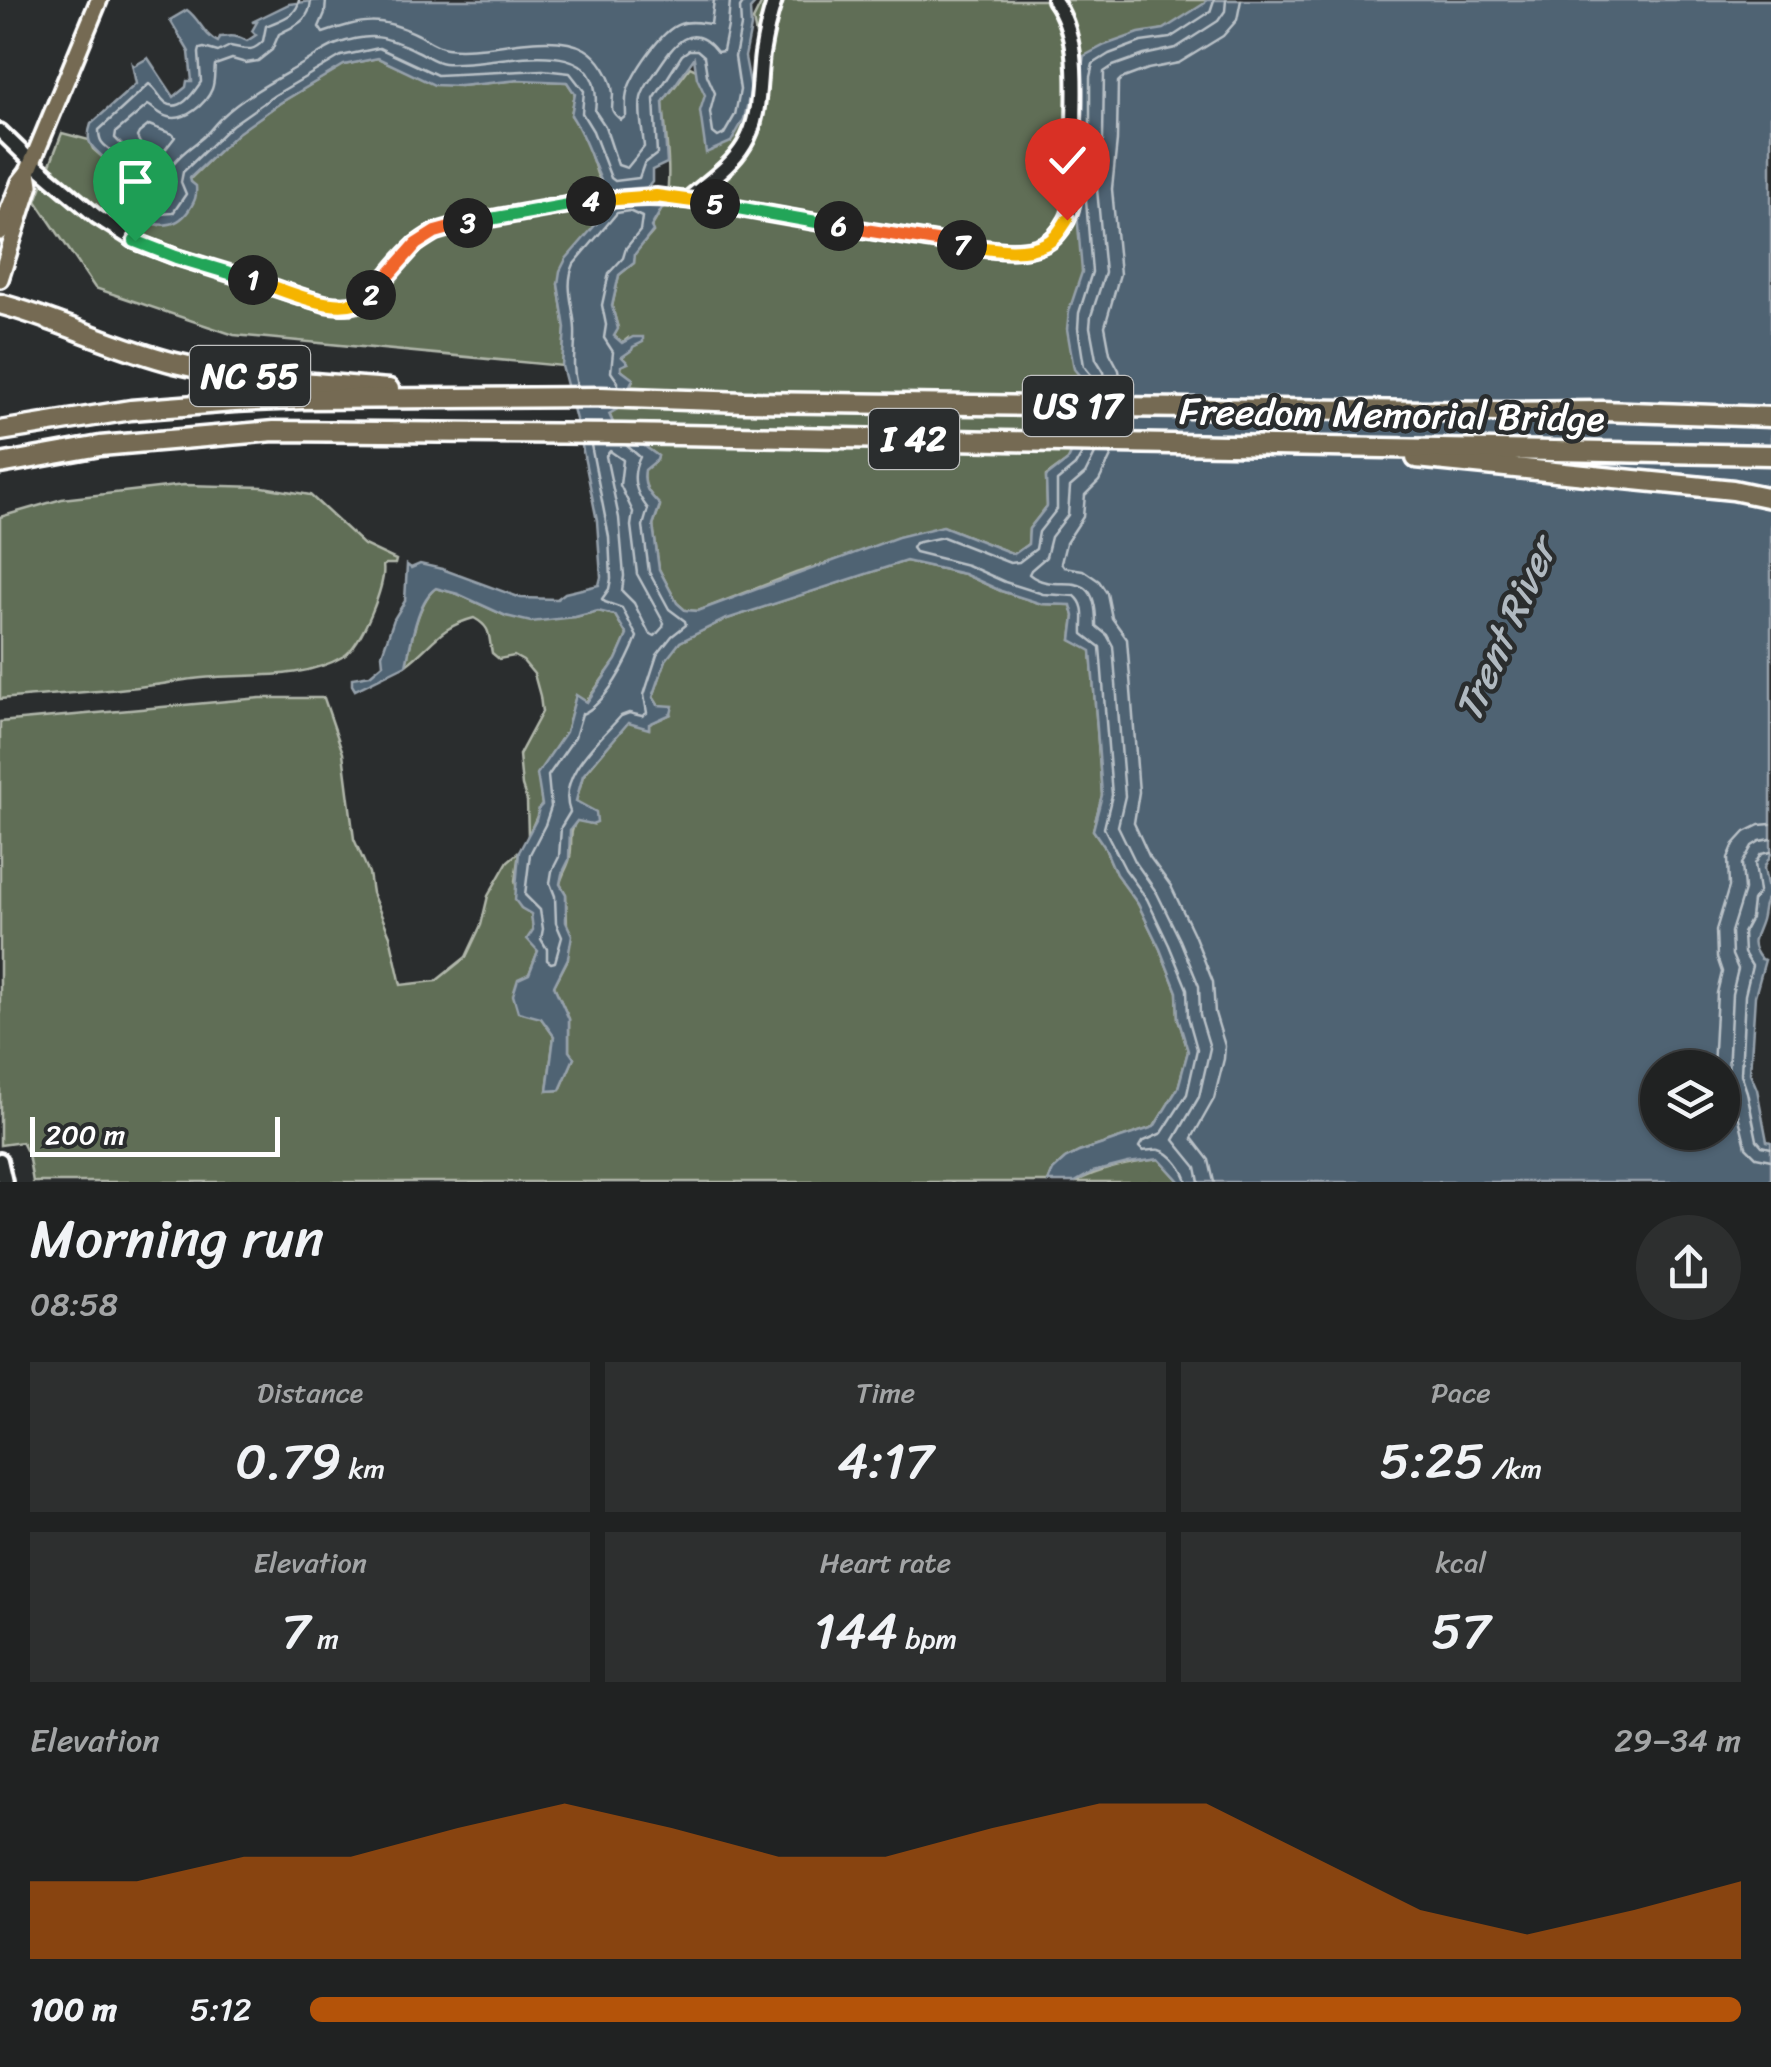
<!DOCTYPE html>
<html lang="en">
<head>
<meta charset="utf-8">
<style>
	:root { --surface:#202222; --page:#2d2f2f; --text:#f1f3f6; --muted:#a2a4a5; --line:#3d3f40; --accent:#b45309 }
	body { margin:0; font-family:Sriracha,sans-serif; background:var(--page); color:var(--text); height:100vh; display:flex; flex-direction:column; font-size:38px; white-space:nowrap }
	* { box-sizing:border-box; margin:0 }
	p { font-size:32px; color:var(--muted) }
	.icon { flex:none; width:55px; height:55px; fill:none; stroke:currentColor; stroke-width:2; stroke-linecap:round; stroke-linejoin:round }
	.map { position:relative; height:1182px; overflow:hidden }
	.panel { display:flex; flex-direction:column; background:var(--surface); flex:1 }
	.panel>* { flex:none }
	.buttons { position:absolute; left:1640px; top:1050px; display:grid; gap:20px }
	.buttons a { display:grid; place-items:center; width:100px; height:100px; border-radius:50%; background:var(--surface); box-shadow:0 2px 8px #0004,0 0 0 2px var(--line); font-size:50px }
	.scale { position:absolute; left:30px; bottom:25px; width:250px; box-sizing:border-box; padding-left:10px; border:5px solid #fff; border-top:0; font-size:28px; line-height:35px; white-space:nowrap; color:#fff; -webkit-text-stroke:8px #2a2d2e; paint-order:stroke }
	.pin { position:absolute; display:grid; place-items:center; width:85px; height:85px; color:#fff; margin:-102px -42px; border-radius:50% 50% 50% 0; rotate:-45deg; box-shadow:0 0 10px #0007 }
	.pin .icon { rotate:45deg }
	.km { position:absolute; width:50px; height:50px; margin:-25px; border-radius:50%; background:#222; color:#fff; font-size:28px; line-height:50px; text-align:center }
	.round { display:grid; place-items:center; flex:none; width:105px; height:105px; border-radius:52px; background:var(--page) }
	.head { display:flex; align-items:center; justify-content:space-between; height:170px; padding:0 30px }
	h1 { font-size:55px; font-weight:600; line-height:75px }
	.figures { display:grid; grid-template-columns:repeat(3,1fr); gap:15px; height:170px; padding:10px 30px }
	.figures div { display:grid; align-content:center; border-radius:0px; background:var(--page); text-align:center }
	.figures b { font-size:50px; font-weight:600 }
	.figures small { font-size:28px; font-weight:400 }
	.figures p { font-size:28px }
	.chart { height:280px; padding:20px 30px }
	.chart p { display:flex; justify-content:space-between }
	.chart svg { width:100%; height:180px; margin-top:10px; fill:var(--accent); opacity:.7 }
	ul { padding:0 30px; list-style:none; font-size:32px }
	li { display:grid; grid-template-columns:160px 120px 1fr; align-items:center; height:75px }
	li i { height:25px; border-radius:12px; background:var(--accent) }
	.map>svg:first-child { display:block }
	.green { fill:#616e56; stroke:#b0b6aa; stroke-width:2.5 }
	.water { fill:#506373; stroke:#96a1ab; stroke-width:2.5; fill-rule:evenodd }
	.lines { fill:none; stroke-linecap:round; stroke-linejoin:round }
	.shore { stroke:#b9c1c7; stroke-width:2.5 }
	.minor-casing { stroke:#fff; stroke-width:20 }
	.major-casing { stroke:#fff; stroke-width:22 }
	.highway-casing { stroke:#fff; stroke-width:25 }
	.minor { stroke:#2a2d2e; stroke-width:12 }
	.major { stroke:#746b52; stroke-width:15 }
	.highway { stroke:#746b52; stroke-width:18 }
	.split-1-casing { stroke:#fff; stroke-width:20 }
	.split-2-casing { stroke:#fff; stroke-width:20 }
	.split-3-casing { stroke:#fff; stroke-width:20 }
	.split-4-casing { stroke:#fff; stroke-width:20 }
	.split-5-casing { stroke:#fff; stroke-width:20 }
	.split-6-casing { stroke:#fff; stroke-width:20 }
	.split-7-casing { stroke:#fff; stroke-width:20 }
	.split-8-casing { stroke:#fff; stroke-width:20 }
	.split-1 { stroke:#22a559; stroke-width:12 }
	.split-2 { stroke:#f5b400; stroke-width:12 }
	.split-3 { stroke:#f0652b; stroke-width:12 }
	.split-4 { stroke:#22a559; stroke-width:12 }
	.split-5 { stroke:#f5b400; stroke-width:12 }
	.split-6 { stroke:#22a559; stroke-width:12 }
	.split-7 { stroke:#f0652b; stroke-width:12 }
	.split-8 { stroke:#f5b400; stroke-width:12 }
	.labels { text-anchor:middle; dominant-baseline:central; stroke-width:9; stroke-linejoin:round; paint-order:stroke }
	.shield { fill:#2a2d2e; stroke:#bfc0c0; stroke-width:2.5 }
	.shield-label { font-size:35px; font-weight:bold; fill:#fff }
	.street-label { font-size:38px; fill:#fff; stroke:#2a2d2e }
	.water-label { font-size:40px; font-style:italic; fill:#b0b9c0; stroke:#2a2d2e }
</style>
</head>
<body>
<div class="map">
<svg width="1771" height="1182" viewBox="0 0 1771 1182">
	<rect width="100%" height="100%" fill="#2a2d2e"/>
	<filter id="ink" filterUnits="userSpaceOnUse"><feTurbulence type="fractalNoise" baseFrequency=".01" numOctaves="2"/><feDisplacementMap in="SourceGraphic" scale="20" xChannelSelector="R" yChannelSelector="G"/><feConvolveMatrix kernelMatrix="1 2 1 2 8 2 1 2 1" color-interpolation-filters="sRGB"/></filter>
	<g filter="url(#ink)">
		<g class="green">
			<path d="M763,0H1240L1204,25L1160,30L1128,46L1086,421L1068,460L1046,476L1047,506L1029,529L1028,544L1014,554L943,526L796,573L698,611L685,610L677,603L659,569L653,525L660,506C649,494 642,486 645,469L657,460L658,456L613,423L609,413L619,408L633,380L621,370C622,359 624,350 627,339L622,343L614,336L618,328L612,307L619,275L634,263V254L653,232L651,228C656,219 663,209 666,199C672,174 665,129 663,102L690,67L707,75L731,104L750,98L763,70L753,20Z"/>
			<polygon points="378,58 404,70 460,86 519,80 567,82 575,94 571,115 584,134 597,174 606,191 607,209 558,284 565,328 562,366 234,335 95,288 36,201 62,133 89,140 93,149 109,163 126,216 159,225 191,182 190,179 237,133 280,103 343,65"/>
			<path d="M184,485L263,487L310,495L364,545L396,560L395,564H386L383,566C387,584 360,647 344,656C298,683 243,672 193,679C180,680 167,684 154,685C103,692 51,694 0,699V517L62,499Z"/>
			<path d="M906,561L964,574L1001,591L1042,604L1071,605L1074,616L1071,640L1091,650L1102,795L1093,830L1104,846L1116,874L1138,904L1160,949L1177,992L1178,1018L1188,1051L1178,1088L1154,1127L1079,1152L1065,1159L1053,1170L1048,1182H33L28,1154L22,1142L0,1145V722L260,698H324L343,753L354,839L369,873L372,893L390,936L401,985L436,981L466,957L481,925L488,896L508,861L519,852L515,881L521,908L531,913L538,951L529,974L541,1018L554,1036L547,1091L560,1090L574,1058L569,1052V1019L554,986L568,959L566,894L560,884C562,875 566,870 569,861C574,845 567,834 577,820L592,824L576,801L583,776L628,722L649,728V724L671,714L658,705L653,697L666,659L680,642L724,620Z"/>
			<path d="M436,588L458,594L506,616L575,617L598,611L615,615L627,635L616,660L586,702L576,696L566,732L538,774L542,805L528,836L527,801L522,786L519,755L542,712L540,696L534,674L523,661L514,656L499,659L492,653C488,635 492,628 474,618C439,627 433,645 406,665C411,644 418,600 436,588Z"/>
			<path d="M1159,1159L1180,1182H1075C1102,1168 1129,1163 1159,1159Z"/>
		</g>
		<g class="water">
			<path d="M320,0H758L750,9L751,27L745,57L751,89L744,119L731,142L706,153L700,111L705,95L697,78L694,58L663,102L667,163L652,170V182L648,187L606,191C593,166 587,139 571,115L575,94L567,82L519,80L460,86L434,85L378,58L344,65L280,103L238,133L190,178L191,182L196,186C197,196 195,201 189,210C173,234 149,223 126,216C122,200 118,181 110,166C101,149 82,150 91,124L136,84L132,64L134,66L148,58L174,97L186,87L187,81H192L189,52L170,20L187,10C199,18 205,37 218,42L220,37C230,36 238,35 247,41L256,35L252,31L257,22H252L289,4Z"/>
			<path d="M1206,0H1771V854L1764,868L1769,896C1761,906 1764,910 1761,920C1756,937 1747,942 1761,959L1765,960L1755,996L1750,1073L1757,1089L1767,1141L1771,1142V1182H1180L1159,1159L1128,1163L1093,1172L1075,1182H1048L1053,1170L1065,1159L1079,1152L1154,1127L1178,1088L1188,1051L1178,1018L1177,992L1160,949L1138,904L1116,874L1104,846L1093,830L1102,795L1091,651L1071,640L1074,616L1071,605L1042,604L1001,591L964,574L906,561L724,620L680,642L666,660L653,697L658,705L673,706L671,714L649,724V729L628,723L583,775L576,801L596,812L597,822L592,824L577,821L570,830L569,860L562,874L560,884L566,894V922L572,935L568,958L554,986L569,1019V1051L574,1058L560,1090L547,1091L554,1036L541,1018L518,1012L513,995L518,979L529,974L538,951L527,939L533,930L531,914L521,908L515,900L519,852L536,820L539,808L542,805L537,774L566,732L576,695L587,702L616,660L627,635L615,615L598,611L575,617L531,622L506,616L458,594L436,588C417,600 411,644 406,665L355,690L352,685V678L370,675L383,664L382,654L394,619L405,601L407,565L411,568L420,564L442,569L521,598L557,599L565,593L599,585L601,577L597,521L579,431L562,366L565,328L558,284L560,271L566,259L597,223L607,209L608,202L636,203L644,206L650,200L657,205H664L651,227L653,231L635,254L634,263L619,275L612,306L618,329L614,336L622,343L633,337H643V342L633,347L632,350L622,357L628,363L621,366V370L633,379L619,408L609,414L613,423L658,456L657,460L645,470C642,486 649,494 660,505L653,525L659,569L677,603L685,610L698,611L898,537L943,526L1014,554L1028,544L1029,529L1047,506L1046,477L1068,460L1086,421L1083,380L1074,369L1067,329L1069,311L1082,272L1075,189L1080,76L1084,56L1105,45L1139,33L1164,29L1205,3ZM1658,1068H1722V1132H1658Z"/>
		</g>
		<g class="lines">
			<g class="shore">
				<path d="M299,0C298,16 279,20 266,26L263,41C251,54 245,48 230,46L218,52L204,48L200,49L199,53L201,82C194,92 181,113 166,103C158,97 158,90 149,84L99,130C99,148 109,145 117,157C127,171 129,192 135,208L160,214L173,213L186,194L181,182L183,172L232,125L275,95L341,56L379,48L437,75L543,70L570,73L584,91L582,113L593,131L611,178L615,181L639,178L644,164L657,154L654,99L682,55L689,50H697L704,56L707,75L715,93L710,112L713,133L718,137L724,134L735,115L740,90L735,57L741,26L740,8L745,0"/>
				<path d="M311,0C310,21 296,25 279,34L272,50L258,61L246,63L232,59L215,65C214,72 215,81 212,89C206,104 185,122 168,117C160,115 154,108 148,105L116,132L115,138L129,152L145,198L160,202L168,200C173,188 164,177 173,164C181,153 191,147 201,139C209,133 214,124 222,117C245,95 277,79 304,63C315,56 326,48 337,44C371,32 386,36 417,51C426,55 434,62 444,63C492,68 607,24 595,111L605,126L618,165L627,168L644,147C643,132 638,113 641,98C643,88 652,78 657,70C673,46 691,18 717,52L723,51L728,26L730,0"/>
				<path d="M326,0L325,13L319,27L323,33C364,19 379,16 419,35C428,40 437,47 447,48C485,54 549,29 585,49C599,57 612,77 613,94C613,95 612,108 612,109C613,114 618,117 621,120L626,116C626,108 625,100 627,92C632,74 661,30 680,24C690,20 701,23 711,24L714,0"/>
				<polygon points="149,125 172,134 175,137 154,164 149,161 137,137 139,133"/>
				<path d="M577,386C571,362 576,352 575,329C574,306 564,286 574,264L617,213L629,211L642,217L640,231L626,248L623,258L609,273L602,305L606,325L604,338L613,352L611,372L618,382V386"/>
				<polyline points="1095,395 1092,376 1084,366 1078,328 1079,313 1092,272 1085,189 1090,140 1090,77 1093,64 1109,54 1141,42 1170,38 1210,12 1214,0"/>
				<polyline points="1108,396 1104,372 1096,359 1090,327 1091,316 1105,273 1097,189 1103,140 1104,72 1113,66 1144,55 1176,48 1218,21 1225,11 1226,0"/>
				<polyline points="1123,396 1119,370 1110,353 1105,326 1120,274 1112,189 1117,141 1118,82 1121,79 1148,69 1179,63 1223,36 1237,20 1241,0"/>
				<path d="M591,445L609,537L611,579L609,589L602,599L605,602L622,608L637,637C628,661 606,704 582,714L575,737L548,776L551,807L545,825L530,854L525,895L540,910L543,929L541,939L547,949V960L551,963L555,962L562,937L556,923L555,896L550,883L552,871L559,857L561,827L570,812C556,776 599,741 621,716L629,713L642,716L647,713L644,695L657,655L672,636L686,625L685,621L669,609L649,572L643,526L648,509C635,492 630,477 640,457L626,445"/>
				<polygon points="610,451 623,460 620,485 633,512 631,526 637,574 664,623 663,627 655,636 649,633 634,603 622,591 624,576 619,518 606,456"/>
				<path d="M1082,454L1075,466L1057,481V509L1039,532L1036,549L1019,562L1010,563L943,537L915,543L912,548L915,552L967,565L1005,582L1043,594L1075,596C1087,606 1082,620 1083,634L1100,647L1112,795L1104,828L1125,869L1147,899L1169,945L1187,989L1188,1017L1197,1049L1187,1094L1162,1133L1142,1142L1139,1147L1143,1151C1145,1151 1159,1149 1160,1150C1172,1153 1185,1171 1187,1182"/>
				<path d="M1095,454L1085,474L1070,487L1068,515L1051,537L1046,557L1031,570L1029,574C1058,598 1097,559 1096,626L1107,635L1113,646L1125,796L1118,826L1136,863L1157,893L1180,940L1199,986L1200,1015L1210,1048L1199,1097L1174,1140L1196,1167L1199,1182"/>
				<polyline points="1112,454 1099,481 1085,495 1083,517 1066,543 1061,563 1064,567 1083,570 1099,581 1107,593 1112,618 1127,639 1139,792 1134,823 1149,856 1171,886 1194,934 1213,982 1215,1013 1225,1046 1224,1059 1214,1099 1192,1138 1209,1160 1214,1182"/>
				<polyline points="1771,839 1760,841 1752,846 1742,864 1744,890 1731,932 1732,955 1738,969 1732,994 1728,1073 1746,1147 1756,1157 1771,1160"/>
				<polyline points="1771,852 1761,854 1755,864 1759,892 1753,901 1751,918 1743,933 1744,953 1752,966 1745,995 1741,1074 1747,1092 1757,1140 1762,1146 1771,1148"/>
				<polyline points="1713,1068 1717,993 1722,972 1717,957 1716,930 1729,887 1728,858 1734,844 1745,832 1759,825 1771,824"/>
			</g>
			<g class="minor-casing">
				<g id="minor">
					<path d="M775,0C769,18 765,35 762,54C758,84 761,118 744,145C731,167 706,183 687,200C765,213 843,228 921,239C955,244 994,254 1028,249C1038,247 1048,244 1055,236C1080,213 1075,172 1074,142C1073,96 1082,39 1054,0"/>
					<path d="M0,131L32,162L97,217L135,241L176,257L325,304C338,306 351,308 363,302C374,296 382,283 389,273C402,257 416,241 435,232C456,223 481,221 503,216C564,205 625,193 687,200"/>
					<polyline points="0,1160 5,1182"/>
				</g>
			</g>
			<g class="major-casing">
				<g id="major">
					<polyline points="0,232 20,182 28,172 99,0"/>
					<polyline points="0,279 30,185 28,172"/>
				</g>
			</g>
			<g class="highway-casing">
				<g id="highway">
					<path d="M0,304C60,320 115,348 175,363C245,380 318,383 389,389"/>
					<polyline points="0,431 131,410 234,402 302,399 601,397 745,402 1499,412 1602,411 1771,417"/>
					<polyline points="1416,458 1733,490 1771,498"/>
					<polyline points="0,464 100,446 274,431 622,434 1771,455"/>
				</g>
			</g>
			<use href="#minor" class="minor"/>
			<use href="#major" class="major"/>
			<use href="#highway" class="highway"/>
		</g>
	</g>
	<g class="lines" filter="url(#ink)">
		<g class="split-1-casing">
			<polyline id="split-1" points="135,241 176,257 253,280"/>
		</g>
		<g class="split-2-casing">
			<path id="split-2" d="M253,280C287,290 341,320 371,295"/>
		</g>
		<g class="split-3-casing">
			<polyline id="split-3" points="371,295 416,244 435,232 468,223"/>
		</g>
		<g class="split-4-casing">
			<polyline id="split-4" points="468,223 591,201"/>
		</g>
		<g class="split-5-casing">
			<polyline id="split-5" points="591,201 656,196 715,204"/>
		</g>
		<g class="split-6-casing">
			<polyline id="split-6" points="715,204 839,226"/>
		</g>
		<g class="split-7-casing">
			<polyline id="split-7" points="839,226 962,245"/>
		</g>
		<g class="split-8-casing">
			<path id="split-8" d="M962,245C987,248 1022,256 1045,244C1056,239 1061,229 1067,220"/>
		</g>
		<use href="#split-1" class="split-1"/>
		<use href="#split-2" class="split-2"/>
		<use href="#split-3" class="split-3"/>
		<use href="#split-4" class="split-4"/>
		<use href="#split-5" class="split-5"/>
		<use href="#split-6" class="split-6"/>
		<use href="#split-7" class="split-7"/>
		<use href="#split-8" class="split-8"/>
	</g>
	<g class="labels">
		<g class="shield">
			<rect x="190" y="346" width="120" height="60" rx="8"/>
			<rect x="1023" y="376" width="110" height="60" rx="8"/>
			<rect x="869" y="409" width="90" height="60" rx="8"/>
		</g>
		<g class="shield-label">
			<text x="250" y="376">NC 55</text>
			<text x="1078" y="406">US 17</text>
			<text x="914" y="439">I 42</text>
		</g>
		<g class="street-label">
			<text transform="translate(1392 415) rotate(1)">Freedom Memorial Bridge</text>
		</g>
		<g class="water-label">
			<text transform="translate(1505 630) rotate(-66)">Trent River</text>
		</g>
	</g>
</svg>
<div class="buttons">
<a><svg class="icon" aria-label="layers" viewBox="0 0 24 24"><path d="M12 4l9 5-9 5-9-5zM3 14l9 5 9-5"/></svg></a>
</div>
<div class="scale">200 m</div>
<div class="pin" style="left:135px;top:241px;background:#1e9e55"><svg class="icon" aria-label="arrive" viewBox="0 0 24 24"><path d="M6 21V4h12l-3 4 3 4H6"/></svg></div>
<div class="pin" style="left:1067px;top:220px;background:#d93025"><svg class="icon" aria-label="check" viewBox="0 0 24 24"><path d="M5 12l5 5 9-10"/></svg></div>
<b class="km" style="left:253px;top:280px">1</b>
<b class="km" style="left:371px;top:295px">2</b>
<b class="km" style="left:468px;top:223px">3</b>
<b class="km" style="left:591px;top:201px">4</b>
<b class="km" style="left:715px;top:204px">5</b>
<b class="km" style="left:839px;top:226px">6</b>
<b class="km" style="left:962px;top:245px">7</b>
</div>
<section class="panel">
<div class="head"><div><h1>Morning run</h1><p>08:58</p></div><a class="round"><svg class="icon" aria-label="share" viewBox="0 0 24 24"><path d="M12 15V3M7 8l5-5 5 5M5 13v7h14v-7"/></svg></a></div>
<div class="figures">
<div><p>Distance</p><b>0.79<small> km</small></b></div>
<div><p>Time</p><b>4:17</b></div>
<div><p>Pace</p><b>5:25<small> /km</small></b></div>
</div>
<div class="figures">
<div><p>Elevation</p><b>7<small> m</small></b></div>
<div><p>Heart rate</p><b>144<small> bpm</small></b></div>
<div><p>kcal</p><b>57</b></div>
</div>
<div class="chart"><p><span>Elevation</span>29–34 m</p>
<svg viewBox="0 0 160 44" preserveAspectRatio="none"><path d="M0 44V25L10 25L20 19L30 19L40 12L50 6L60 12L70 19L80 19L90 12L100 6L110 6L120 19L130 32L140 38L150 32L160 25V44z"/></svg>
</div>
<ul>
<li><b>100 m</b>5:12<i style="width:100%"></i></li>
</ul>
</section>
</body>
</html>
